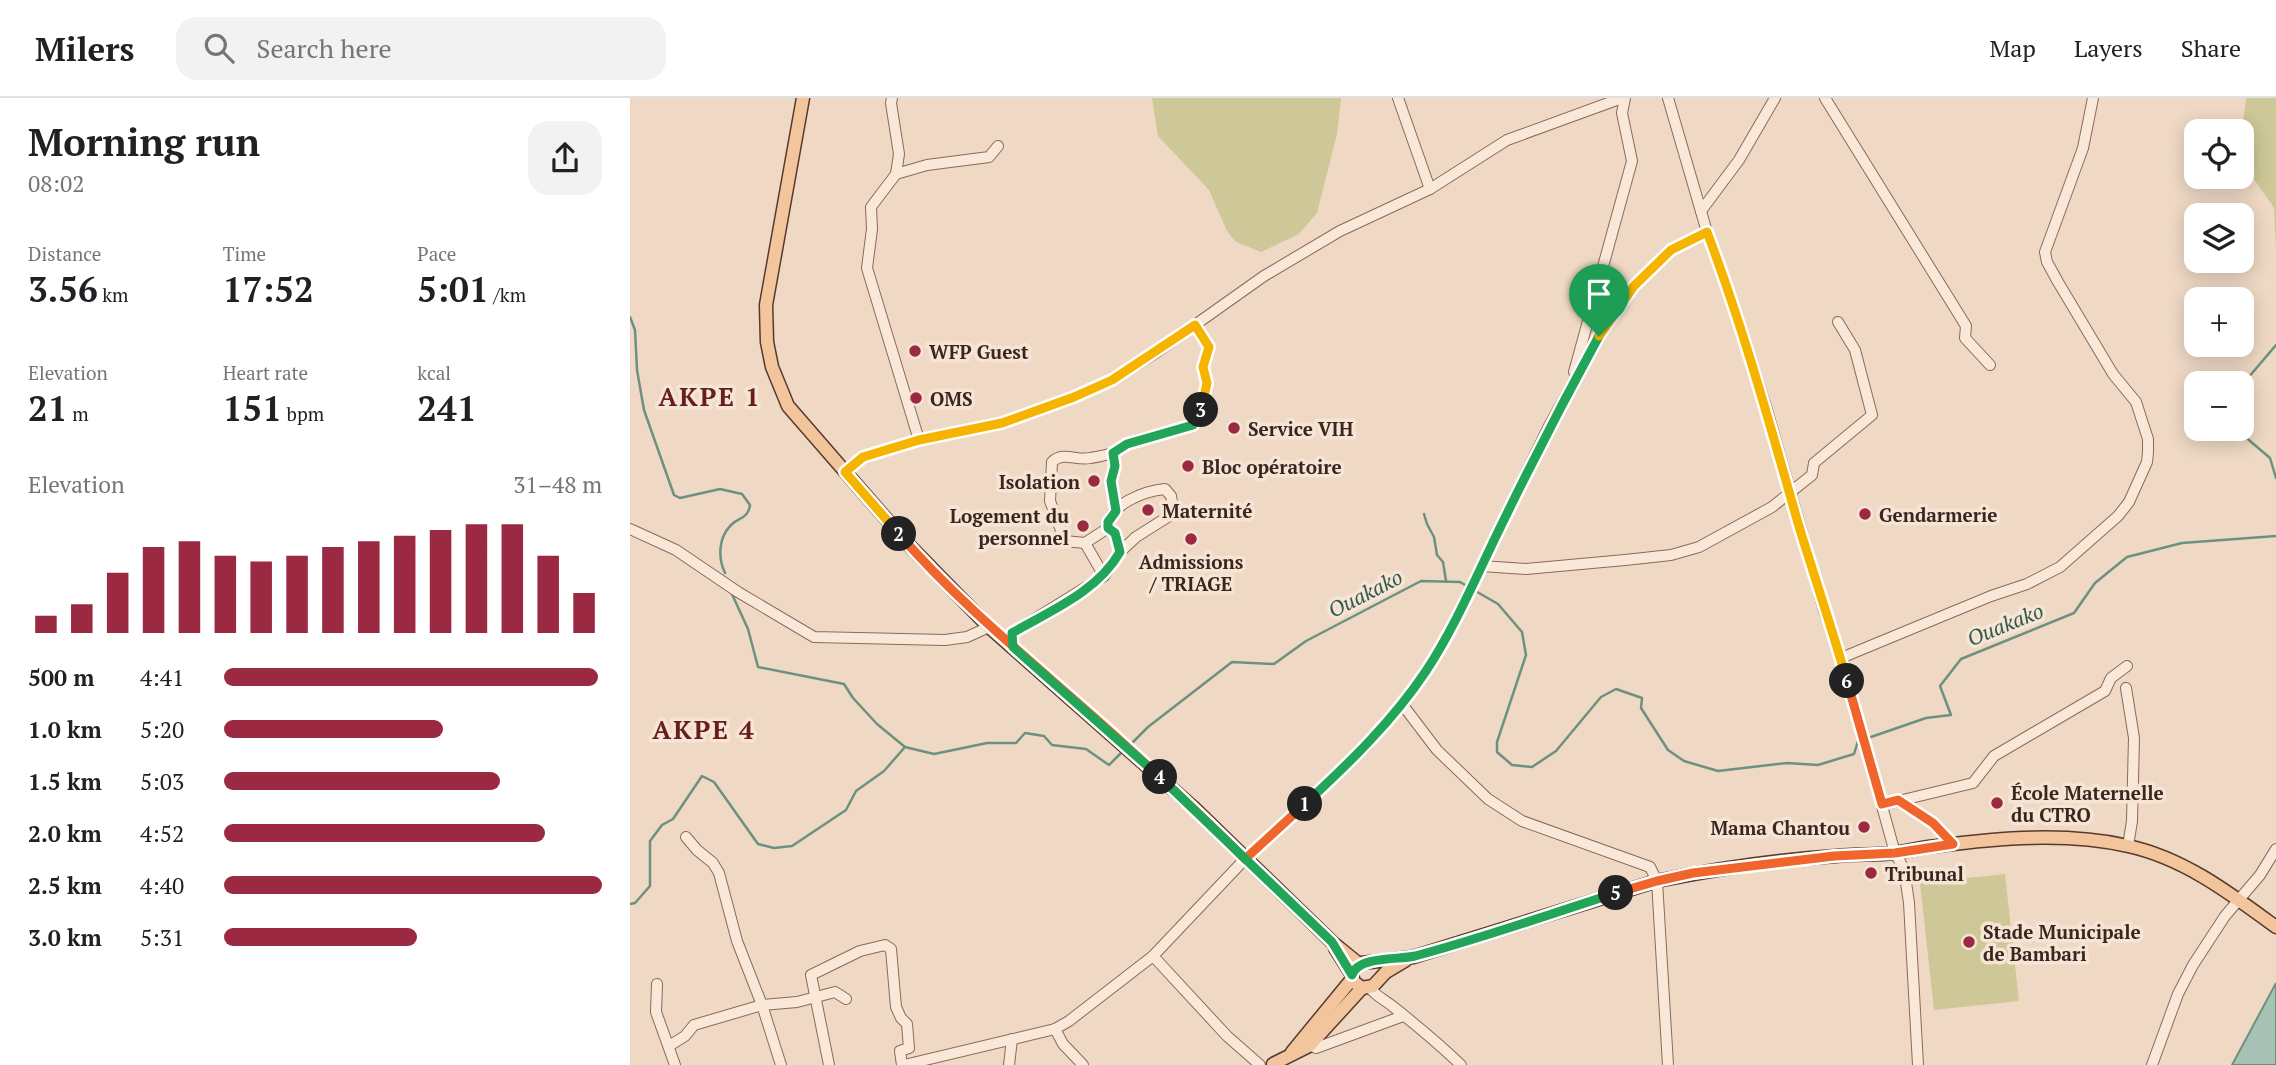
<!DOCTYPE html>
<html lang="en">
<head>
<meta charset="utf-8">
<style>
	:root { --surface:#fff; --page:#f2f2f2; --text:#202124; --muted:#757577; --line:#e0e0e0; --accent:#9b2942 }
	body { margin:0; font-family:"PT Serif",serif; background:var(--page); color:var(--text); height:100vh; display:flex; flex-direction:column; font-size:26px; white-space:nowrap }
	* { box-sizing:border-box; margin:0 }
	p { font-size:23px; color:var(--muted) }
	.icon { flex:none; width:38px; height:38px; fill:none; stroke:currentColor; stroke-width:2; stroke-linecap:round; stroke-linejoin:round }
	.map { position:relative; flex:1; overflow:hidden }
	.panel { display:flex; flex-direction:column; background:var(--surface); width:630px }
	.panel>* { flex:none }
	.controls { position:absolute; left:1554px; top:21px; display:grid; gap:14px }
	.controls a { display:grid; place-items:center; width:70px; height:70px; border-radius:14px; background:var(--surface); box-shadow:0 4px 18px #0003; font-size:35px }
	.pin { position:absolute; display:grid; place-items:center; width:60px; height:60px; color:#fff; margin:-72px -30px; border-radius:50% 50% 50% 0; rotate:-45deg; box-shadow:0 0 7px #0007 }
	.pin .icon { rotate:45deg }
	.km { position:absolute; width:35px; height:35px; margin:-18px; border-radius:50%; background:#222; color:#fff; font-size:19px; line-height:35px; text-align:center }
	.round { display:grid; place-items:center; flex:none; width:74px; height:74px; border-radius:21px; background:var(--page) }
	.summary { display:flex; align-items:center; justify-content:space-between; height:119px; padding:0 28px }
	h1 { font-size:38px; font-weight:700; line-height:52px }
	.metrics { display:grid; grid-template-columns:repeat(3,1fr); gap:10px; height:119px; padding:7px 28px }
	.metrics div { display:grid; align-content:center }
	.metrics b { font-size:35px; font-weight:700 }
	.metrics small { font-size:19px; font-weight:400 }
	.metrics p { font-size:19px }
	.chart { height:196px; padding:14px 28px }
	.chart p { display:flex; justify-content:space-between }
	.chart svg { width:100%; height:126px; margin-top:7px; stroke:var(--accent); stroke-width:6 }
	ul { padding:0 28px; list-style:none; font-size:23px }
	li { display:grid; grid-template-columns:112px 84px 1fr; align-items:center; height:52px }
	li i { height:18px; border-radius:9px; background:var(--accent) }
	header { display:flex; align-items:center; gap:42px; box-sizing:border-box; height:98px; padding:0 35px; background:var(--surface); border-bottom:2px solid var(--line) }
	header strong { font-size:33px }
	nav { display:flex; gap:38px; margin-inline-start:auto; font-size:24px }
	.search { width:490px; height:63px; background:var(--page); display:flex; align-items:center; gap:18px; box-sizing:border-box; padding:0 24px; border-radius:21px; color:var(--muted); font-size:26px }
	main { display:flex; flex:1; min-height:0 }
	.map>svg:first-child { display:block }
	.green { fill:#cec898 }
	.water { fill:#a7c2b4; stroke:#6d9180; stroke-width:2 }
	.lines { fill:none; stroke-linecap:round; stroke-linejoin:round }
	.stream { stroke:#6d9180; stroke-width:2.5 }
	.minor-casing { stroke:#8a6a5a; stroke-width:12 }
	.major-casing { stroke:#58392f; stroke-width:15 }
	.minor { stroke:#f9e8d8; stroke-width:10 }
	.major { stroke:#f2c59c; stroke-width:12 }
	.split-1-casing { stroke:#fff; stroke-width:14 }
	.split-2-casing { stroke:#fff; stroke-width:14 }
	.split-3-casing { stroke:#fff; stroke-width:14 }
	.split-4-casing { stroke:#fff; stroke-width:14 }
	.split-5-casing { stroke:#fff; stroke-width:14 }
	.split-6-casing { stroke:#fff; stroke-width:14 }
	.split-7-casing { stroke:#fff; stroke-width:14 }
	.split-1 { stroke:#22a559; stroke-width:9 }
	.split-2 { stroke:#f0652b; stroke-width:9 }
	.split-3 { stroke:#f5b400; stroke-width:9 }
	.split-4 { stroke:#22a559; stroke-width:9 }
	.split-5 { stroke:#22a559; stroke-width:9 }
	.split-6 { stroke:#f0652b; stroke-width:9 }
	.split-7 { stroke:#f5b400; stroke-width:9 }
	.poi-dot { fill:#9b2942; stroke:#f6e5d5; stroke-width:2.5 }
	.labels { text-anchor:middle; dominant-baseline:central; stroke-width:7; stroke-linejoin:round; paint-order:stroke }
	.poi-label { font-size:19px; font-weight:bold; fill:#3a261f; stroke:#f6e5d5; text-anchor:start }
	.water-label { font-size:21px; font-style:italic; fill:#2e5a4e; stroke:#f6e5d5 }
	.district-label { font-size:26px; font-weight:bold; letter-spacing:2px; fill:#681d1e; stroke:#f6e5d5 }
</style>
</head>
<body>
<header>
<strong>Milers</strong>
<div class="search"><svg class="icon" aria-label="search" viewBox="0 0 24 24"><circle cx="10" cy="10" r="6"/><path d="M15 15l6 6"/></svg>Search here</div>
<nav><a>Map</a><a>Layers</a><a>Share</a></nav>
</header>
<main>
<section class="panel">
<div class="summary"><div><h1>Morning run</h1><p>08:02</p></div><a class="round"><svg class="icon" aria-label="share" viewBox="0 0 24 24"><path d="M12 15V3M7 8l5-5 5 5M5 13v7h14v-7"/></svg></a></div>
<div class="metrics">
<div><p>Distance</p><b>3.56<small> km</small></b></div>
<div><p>Time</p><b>17:52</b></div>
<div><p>Pace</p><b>5:01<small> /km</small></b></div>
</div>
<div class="metrics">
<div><p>Elevation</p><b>21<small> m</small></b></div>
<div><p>Heart rate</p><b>151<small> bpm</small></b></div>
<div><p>kcal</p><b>241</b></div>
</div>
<div class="chart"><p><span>Elevation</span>31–48 m</p>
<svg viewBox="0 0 160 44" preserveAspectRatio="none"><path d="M5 44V38M15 44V34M25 44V23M35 44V14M45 44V12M55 44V17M65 44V19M75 44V17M85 44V14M95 44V12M105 44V10M115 44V8M125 44V6M135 44V6M145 44V17M155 44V30"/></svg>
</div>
<ul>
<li><b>500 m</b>4:41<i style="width:99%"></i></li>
<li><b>1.0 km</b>5:20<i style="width:58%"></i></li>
<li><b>1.5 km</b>5:03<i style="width:73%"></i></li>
<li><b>2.0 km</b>4:52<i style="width:85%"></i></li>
<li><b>2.5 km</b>4:40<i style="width:100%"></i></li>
<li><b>3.0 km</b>5:31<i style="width:51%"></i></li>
</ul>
</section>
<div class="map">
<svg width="1646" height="967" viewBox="0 0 1646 967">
	<rect width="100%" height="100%" fill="#efd9c5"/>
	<g class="green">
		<polygon points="522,0 711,0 707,36 687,115 669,136 631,154 606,144 597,133 579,92 528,38"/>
		<polygon points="1616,0 1646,0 1646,152 1644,110 1619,74 1612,32"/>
		<polygon points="1375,776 1389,903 1304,912 1290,785"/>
	</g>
	<polygon class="water" points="1646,885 1646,967 1602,967"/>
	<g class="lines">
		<g class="stream">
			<path d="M0,219L5,232L7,272L14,312L44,397L50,400L90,391L112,396L120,407C118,421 109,419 101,427C88,440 88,460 95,475"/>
			<polyline points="1612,287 1646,247"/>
			<polyline points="1610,331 1613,337 1640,360 1646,380"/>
			<polyline points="794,416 797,426 804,439 807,457 813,464 816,483"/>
			<polyline points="101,494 118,531 128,569 214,586 223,600 247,626 275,649"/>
			<polyline points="1238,640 1296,620 1321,617 1310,588 1331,561 1444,515 1465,485 1497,459 1552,445 1646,438"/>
			<polyline points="500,647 518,629 602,564 644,566 676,543 791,483 830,484 868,506 892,534 896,557 867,644 867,654 882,667 902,669 926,653 971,599 986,591 1012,600 1011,610 1038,652 1054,663 1088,673 1157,665 1188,667 1224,656 1228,643 1232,642"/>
			<polyline points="0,806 5,805 20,788 20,743 32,727 43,721 72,678 84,684 128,746 144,750 162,748 216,712 226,693 254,673 275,649 304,656 357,645 386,645 395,635 414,638 422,647 456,651 479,667 492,654"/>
		</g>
		<g class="minor-casing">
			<g id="minor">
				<polyline points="262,0 261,5 269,56 266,76"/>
				<polyline points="768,0 800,91"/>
				<polyline points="1038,0 1077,134 1107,217 1137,312 1194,512 1211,560 1265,755 1274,771 1279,805 1288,967"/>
				<polyline points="1195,0 1336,228 1335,240 1360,267"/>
				<polyline points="1071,113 1109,62 1145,0"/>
				<polyline points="944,274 1002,63 992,15 995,0"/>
				<polyline points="289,342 237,170 242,131 241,109 266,76 297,67 359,59 368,48"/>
				<polyline points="483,355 497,346 511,341 563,327 569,318 574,299 577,285 573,269 579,249 565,227"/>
				<polyline points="215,374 233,359 289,342 372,325 444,299 482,282 524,256 634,178 710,133 800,91 877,42 992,0"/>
				<polyline points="0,431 46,452 108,494 184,539 315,542 337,539 359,529"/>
				<polyline points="455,445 478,430 485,435 490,454"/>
				<polyline points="851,468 896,471 995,462 1041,457 1069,449 1142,409 1182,377 1184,365 1242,317 1225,252 1208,224"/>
				<path d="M474,478L455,445L435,443L420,403L422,364C433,353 446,363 460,360C468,359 476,357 483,355L485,368L481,383L486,413"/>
				<path d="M383,549L382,535L474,478L490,454L506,439L544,415L541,398L535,391C515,393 478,406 478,430"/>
				<polyline points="1211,560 1361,498 1397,486 1430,469 1488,418 1499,404 1517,364 1518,354 1518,341 1506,304 1483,276 1428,184 1417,164 1415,154 1453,50 1463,0"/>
				<polyline points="1496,590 1504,640 1502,723 1498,748"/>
				<polyline points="772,606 807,652 858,701 892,723 1020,769 1027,783 1038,967"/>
				<polyline points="1268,702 1303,725 1323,746"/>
				<polyline points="1252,707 1343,685 1364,658 1475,593 1481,580 1497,568"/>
				<polyline points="56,739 67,752 83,765 89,775 107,843 132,907 151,967"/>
				<polyline points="523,858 597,938 630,967"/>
				<polyline points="27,886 26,914 45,967"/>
				<path d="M740,890C746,898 753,901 761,907C785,926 809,946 831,967"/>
				<polyline points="425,931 433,946 453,967"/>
				<polyline points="676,945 686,950 773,918"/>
				<polyline points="39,948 55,938 64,927 132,907 167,904 205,894 216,901"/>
				<polyline points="199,967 181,877 230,853 255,847 261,851 266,909 271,920 277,926 279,950 270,953 272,967"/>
				<polyline points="274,967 425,931 439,923 523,858 615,761 735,649 772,606 796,573 819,534 918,330 969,238 1004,188 1041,152 1077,134"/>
				<polyline points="379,967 382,941"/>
				<polyline points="1522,967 1548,896 1563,867 1595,818 1630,777 1646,751"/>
			</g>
		</g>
		<g class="major-casing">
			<g id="major">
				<polyline points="173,0 136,207 137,244 142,269 158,308 278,446 359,529 563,709 702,844 729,866"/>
				<polyline points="705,850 722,877 724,884 732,890 743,888 756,874 776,862"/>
				<path d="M722,877L724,870L732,865L783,859L1027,783C1085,771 1147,762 1206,758C1226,756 1245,757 1265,755C1279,753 1293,749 1307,748C1369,740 1436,734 1498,748C1554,760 1601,796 1646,829"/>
				<polyline points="662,954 722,881"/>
				<polyline points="643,966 679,948 732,890"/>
			</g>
		</g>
		<use href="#minor" class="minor"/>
		<use href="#major" class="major"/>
	</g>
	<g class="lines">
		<g class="split-1-casing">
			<path id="split-1" d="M675,706C719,665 762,624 796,573C825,529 846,479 869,432C901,366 934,302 969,238"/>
		</g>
		<g class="split-2-casing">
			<path id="split-2" d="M269,436C333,510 411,571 483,636C528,677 573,719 615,761L675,706"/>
		</g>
		<g class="split-3-casing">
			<polyline id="split-3" points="269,436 215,374 233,359 289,342 372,325 444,299 482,282 565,227 579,249 573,269 577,285 571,312"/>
		</g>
		<g class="split-4-casing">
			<path id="split-4" d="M530,679L383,549L382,535C420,513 467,494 490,454L485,435L478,430V424L486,413L481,383L485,368L483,355L497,346L563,327L571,312"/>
		</g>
		<g class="split-5-casing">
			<path id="split-5" d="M530,679L702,844L722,877C728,858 768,862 785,858C853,840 920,816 986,795"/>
		</g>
		<g class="split-6-casing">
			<polyline id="split-6" points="986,795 1027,783 1063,775 1204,758 1265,755 1323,746 1303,725 1268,702 1252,706 1217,583"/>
		</g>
		<g class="split-7-casing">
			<path id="split-7" d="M969,238L1004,188L1041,152L1077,134C1113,229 1140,327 1168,425C1184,478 1202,530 1217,583"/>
		</g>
		<use href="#split-1" class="split-1"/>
		<use href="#split-2" class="split-2"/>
		<use href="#split-3" class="split-3"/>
		<use href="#split-4" class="split-4"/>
		<use href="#split-5" class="split-5"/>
		<use href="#split-6" class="split-6"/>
		<use href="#split-7" class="split-7"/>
	</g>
	<g class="poi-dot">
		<circle cx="285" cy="253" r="7"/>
		<circle cx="286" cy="300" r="7"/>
		<circle cx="604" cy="330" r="7"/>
		<circle cx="558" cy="368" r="7"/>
		<circle cx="464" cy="383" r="7"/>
		<circle cx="518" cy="412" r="7"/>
		<circle cx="1235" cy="416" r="7"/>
		<circle cx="453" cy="428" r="7"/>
		<circle cx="561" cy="441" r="7"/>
		<circle cx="1367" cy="705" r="7"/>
		<circle cx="1234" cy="729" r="7"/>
		<circle cx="1241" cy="775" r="7"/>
		<circle cx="1339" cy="844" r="7"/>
	</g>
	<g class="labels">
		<g class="poi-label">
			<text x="299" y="253">WFP Guest</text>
			<text x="300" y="300">OMS</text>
			<text x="618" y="330">Service VIH</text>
			<text x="572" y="368">Bloc opératoire</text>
			<text x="450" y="383" text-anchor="end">Isolation</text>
			<text x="532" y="412">Maternité</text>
			<text x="1249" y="416">Gendarmerie</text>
			<text x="439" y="417" text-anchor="end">Logement du<tspan x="439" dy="22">personnel</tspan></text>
			<text x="561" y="463" text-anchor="middle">Admissions<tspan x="561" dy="22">/ TRIAGE</tspan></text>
			<text x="1381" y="694">École Maternelle<tspan x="1381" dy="22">du CTRO</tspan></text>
			<text x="1220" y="729" text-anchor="end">Mama Chantou</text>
			<text x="1255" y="775">Tribunal</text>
			<text x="1353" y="833">Stade Municipale<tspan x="1353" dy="22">de Bambari</tspan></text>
		</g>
		<g class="water-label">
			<text transform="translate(735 495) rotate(-27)">Ouakako</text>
			<text transform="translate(1375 526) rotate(-22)">Ouakako</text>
		</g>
		<g class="district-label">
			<text x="80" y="298">AKPE 1</text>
			<text x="74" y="631">AKPE 4</text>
		</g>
	</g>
</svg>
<div class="controls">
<a><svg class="icon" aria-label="locate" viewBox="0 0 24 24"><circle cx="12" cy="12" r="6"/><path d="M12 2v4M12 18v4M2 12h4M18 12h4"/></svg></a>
<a><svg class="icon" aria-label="layers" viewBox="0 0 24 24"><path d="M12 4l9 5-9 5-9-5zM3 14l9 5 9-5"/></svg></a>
<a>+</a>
<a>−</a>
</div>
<div class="pin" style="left:969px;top:238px;background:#1e9e55"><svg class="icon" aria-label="arrive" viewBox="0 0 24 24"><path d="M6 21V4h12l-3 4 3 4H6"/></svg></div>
<b class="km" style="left:675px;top:706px">1</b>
<b class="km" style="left:269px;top:436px">2</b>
<b class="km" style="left:571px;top:312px">3</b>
<b class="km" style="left:530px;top:679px">4</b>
<b class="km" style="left:986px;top:795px">5</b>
<b class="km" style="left:1217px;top:583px">6</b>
</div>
</main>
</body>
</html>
